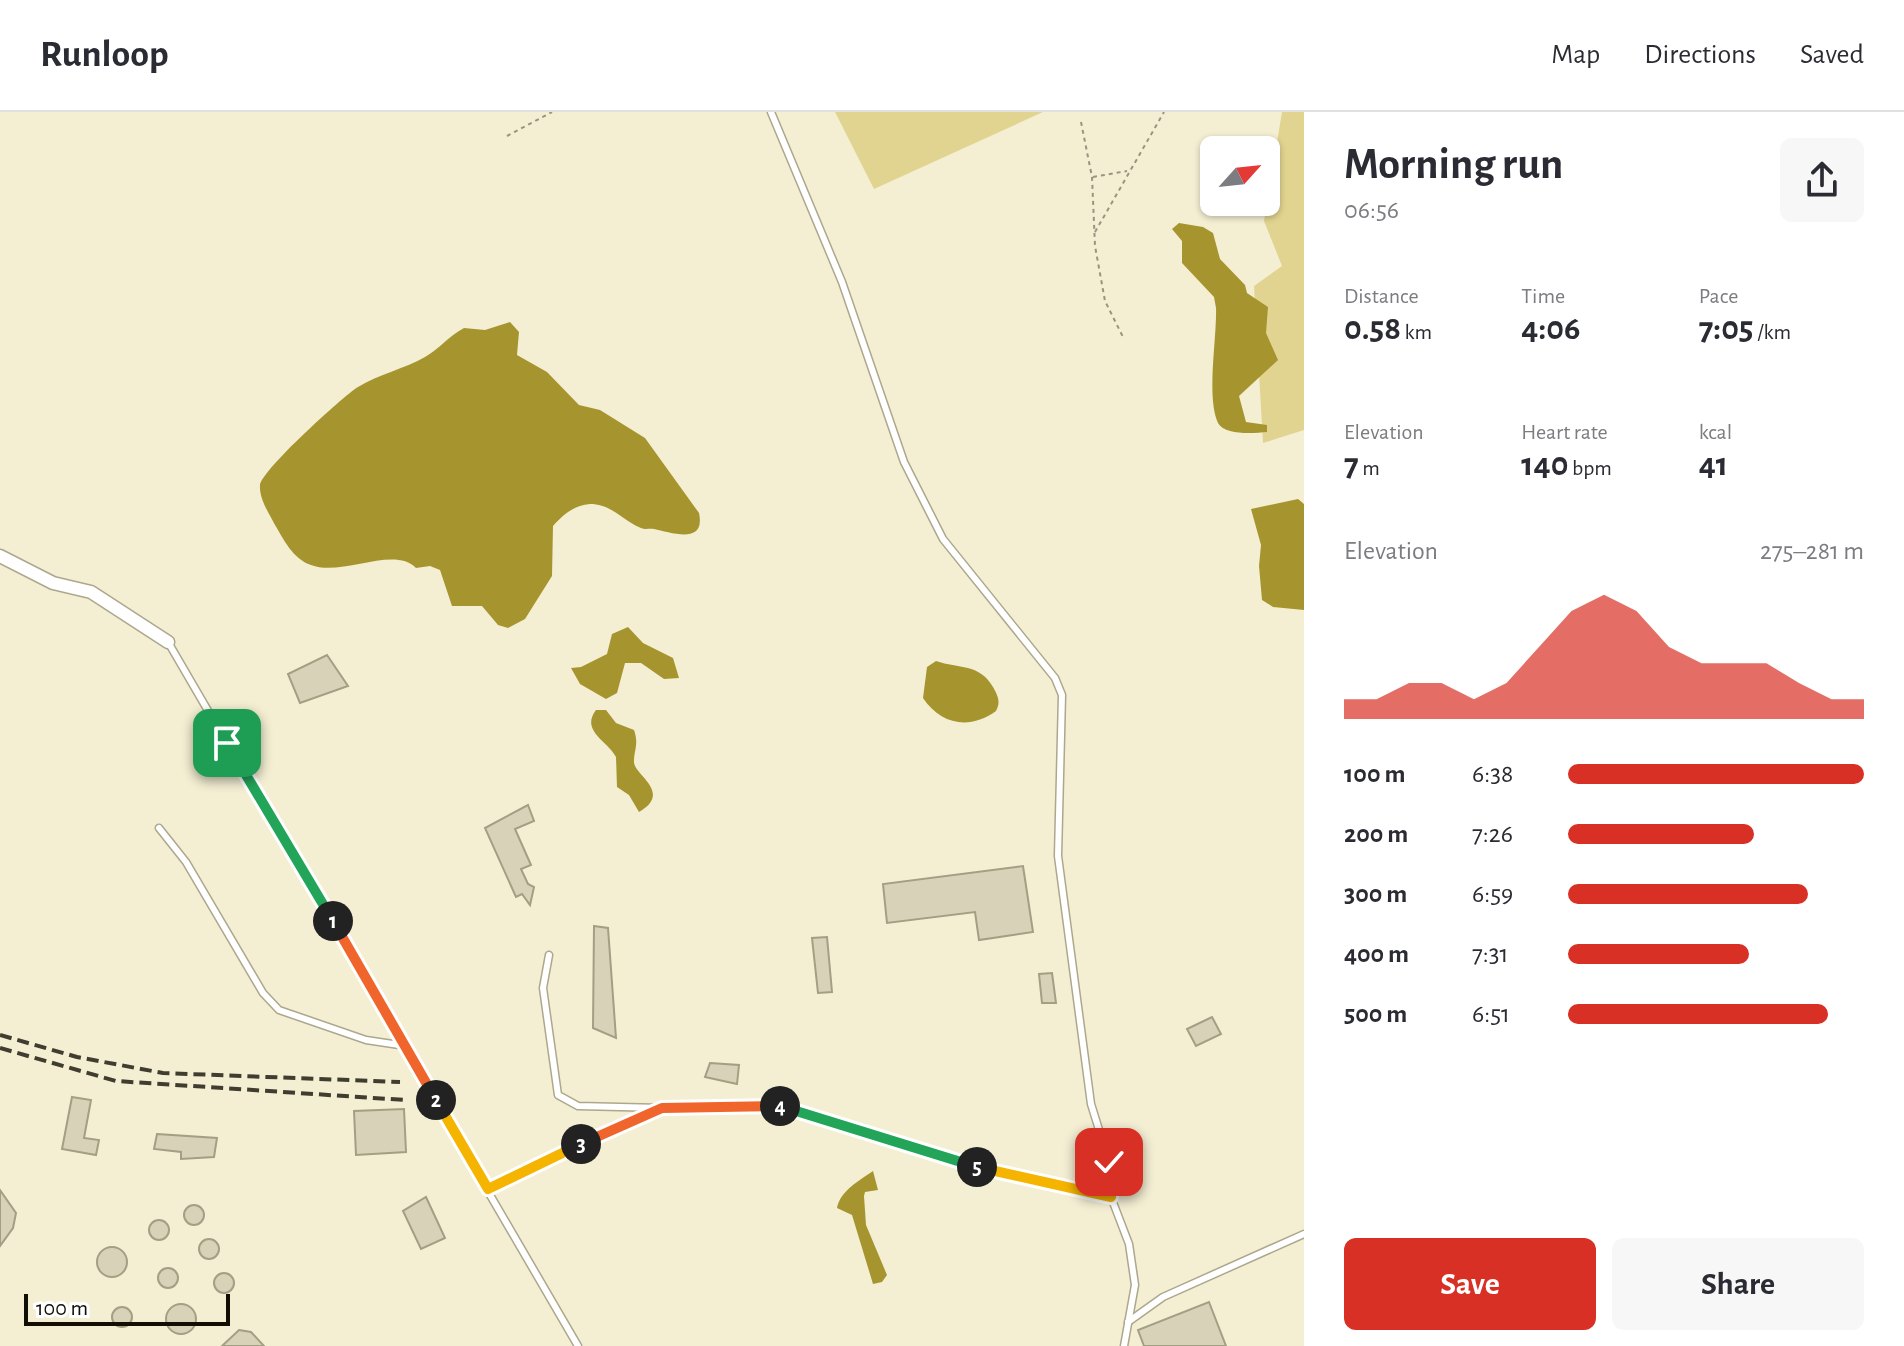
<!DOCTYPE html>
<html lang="en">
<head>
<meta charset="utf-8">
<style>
	:root { --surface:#fff; --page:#f7f7f7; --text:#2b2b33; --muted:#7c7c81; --line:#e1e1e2; --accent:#d93025 }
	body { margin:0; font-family:"Alegreya Sans",sans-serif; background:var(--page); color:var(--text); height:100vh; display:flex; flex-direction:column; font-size:30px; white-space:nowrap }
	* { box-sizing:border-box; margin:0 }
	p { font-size:26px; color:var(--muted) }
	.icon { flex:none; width:44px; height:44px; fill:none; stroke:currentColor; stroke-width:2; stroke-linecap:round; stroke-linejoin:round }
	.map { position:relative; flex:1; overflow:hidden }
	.sheet { display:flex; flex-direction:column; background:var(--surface); width:600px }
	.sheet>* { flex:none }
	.needle { width:52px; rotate:63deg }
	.controls { position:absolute; left:1200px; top:24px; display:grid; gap:16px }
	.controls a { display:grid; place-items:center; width:80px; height:80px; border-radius:12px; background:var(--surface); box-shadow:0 2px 6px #0004; font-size:40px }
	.scale { position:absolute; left:24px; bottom:20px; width:206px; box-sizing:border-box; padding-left:8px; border:4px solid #100e05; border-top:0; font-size:22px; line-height:28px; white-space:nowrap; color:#100e05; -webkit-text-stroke:6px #fff; paint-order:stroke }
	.pin { position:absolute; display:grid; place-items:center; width:68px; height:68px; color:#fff; margin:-34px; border-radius:16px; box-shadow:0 4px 12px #0006 }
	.km { position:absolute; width:40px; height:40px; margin:-20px; border-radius:50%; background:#222; color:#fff; font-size:22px; line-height:40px; text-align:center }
	.round { display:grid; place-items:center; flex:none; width:84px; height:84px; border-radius:12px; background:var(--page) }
	.headline { display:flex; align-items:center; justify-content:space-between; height:136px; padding:0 40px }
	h1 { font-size:44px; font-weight:700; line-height:60px }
	.metrics { display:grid; grid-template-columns:repeat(3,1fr); gap:12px; height:136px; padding:8px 40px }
	.metrics div { display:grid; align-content:center }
	.metrics b { font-size:34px; font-weight:700 }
	.metrics small { font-size:22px; font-weight:400 }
	.metrics p { font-size:22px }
	.chart { height:224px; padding:16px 40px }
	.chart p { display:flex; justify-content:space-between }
	.chart svg { width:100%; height:144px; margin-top:8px; fill:var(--accent); opacity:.7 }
	.cta { display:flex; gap:16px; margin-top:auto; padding:16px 40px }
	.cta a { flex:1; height:92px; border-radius:12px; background:var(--accent); color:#fff; font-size:32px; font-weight:700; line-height:92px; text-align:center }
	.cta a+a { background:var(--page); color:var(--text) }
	ul { padding:0 40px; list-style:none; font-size:26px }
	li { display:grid; grid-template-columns:128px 96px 1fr; align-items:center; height:60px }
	li i { height:20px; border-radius:10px; background:var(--accent) }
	header { display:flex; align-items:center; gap:48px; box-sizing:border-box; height:112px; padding:0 40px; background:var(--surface); border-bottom:2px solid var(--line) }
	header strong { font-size:38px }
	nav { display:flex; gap:44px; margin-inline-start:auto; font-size:28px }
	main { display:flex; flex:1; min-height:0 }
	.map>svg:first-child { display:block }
	.green { fill:#e1d490 }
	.water { fill:#a6952f }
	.building { fill:#d8d3b8; stroke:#a39f85; stroke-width:2 }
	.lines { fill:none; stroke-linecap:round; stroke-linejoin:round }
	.lane-casing { stroke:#aca78d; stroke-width:9 }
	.street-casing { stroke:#aca78d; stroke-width:15 }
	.path { stroke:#989480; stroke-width:2; stroke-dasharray:4 4; stroke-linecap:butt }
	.lane { stroke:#fff; stroke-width:6 }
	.street { stroke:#fff; stroke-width:12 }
	.rail { stroke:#403d30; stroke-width:4; stroke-dasharray:12 6; stroke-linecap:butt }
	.split-1-casing { stroke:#fff; stroke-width:16 }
	.split-2-casing { stroke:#fff; stroke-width:16 }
	.split-3-casing { stroke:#fff; stroke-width:16 }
	.split-4-casing { stroke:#fff; stroke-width:16 }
	.split-5-casing { stroke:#fff; stroke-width:16 }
	.split-6-casing { stroke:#fff; stroke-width:16 }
	.split-1 { stroke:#22a559; stroke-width:10 }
	.split-2 { stroke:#f0652b; stroke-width:10 }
	.split-3 { stroke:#f5b400; stroke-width:10 }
	.split-4 { stroke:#f0652b; stroke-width:10 }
	.split-5 { stroke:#22a559; stroke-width:10 }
	.split-6 { stroke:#f5b400; stroke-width:10 }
</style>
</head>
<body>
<header>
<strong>Runloop</strong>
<nav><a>Map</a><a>Directions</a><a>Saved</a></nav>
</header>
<main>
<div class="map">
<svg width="1304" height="1234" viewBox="0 0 1304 1234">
	<rect width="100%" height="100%" fill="#f4efd3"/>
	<g class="green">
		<polygon points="835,0 1043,0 874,77"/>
		<polygon points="1282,0 1304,0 1304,318 1263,331 1254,174 1282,154 1264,109"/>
	</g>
	<g class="water">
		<path d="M1179,111L1203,115L1213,121L1220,147L1245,173L1247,181L1268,195L1266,221L1278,248L1239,284L1246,310L1267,313V320C1255,321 1225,324 1218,311C1206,285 1217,227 1216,196L1214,185L1182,151V129L1172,117Z"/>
		<path d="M510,210L519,220L517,243L547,260L579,293L600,298L645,326L699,401C706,434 670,420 654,417C647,416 647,418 641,416C623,409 612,392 590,392C574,393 563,403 553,414L552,464L525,507L508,516L498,513L482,494H452L440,458L430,454L416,456C394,433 342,465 311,453C293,447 284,428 275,413C269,401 259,387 260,373C262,358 342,285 358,275C379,262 404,257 425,245C439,237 449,224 464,216L485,218Z"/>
		<polygon points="1298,387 1304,392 1304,498 1273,495 1262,488 1259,454 1261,433 1251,397"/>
		<polygon points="628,515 643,531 673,546 679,566 664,567 641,551 625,551 617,581 606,587 580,572 571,556 581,555 607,542 612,522"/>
		<path d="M936,549C959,557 979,551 993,575C998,584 1001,590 996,599C970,618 941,613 923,586L927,555Z"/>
		<path d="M596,598H606L616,611L634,618C639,632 634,638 634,650C634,663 673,680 639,700L629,683L617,675L616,645C608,629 580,619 596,598Z"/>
		<path d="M873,1059L878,1078L865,1080L864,1084L866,1113L887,1163L882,1170L873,1172L852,1103L837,1096C840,1079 860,1068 873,1059Z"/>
	</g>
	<g class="building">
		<polygon points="327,543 348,574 300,591 288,562"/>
		<polygon points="528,693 534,709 515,717 531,753 521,757 528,772 534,775 530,793 522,782 516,785 485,716"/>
		<polygon points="1023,754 1033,820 979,828 975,800 887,811 883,772"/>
		<polygon points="594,814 608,816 616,926 593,916"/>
		<polygon points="827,825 832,880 818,881 812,826"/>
		<polygon points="1052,861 1056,891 1042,891 1039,862"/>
		<polygon points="1212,905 1221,922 1196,934 1187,917"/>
		<polygon points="710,951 739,953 737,972 705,965"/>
		<polygon points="72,985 91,988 84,1026 99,1028 96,1043 62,1037"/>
		<polygon points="404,997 406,1040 356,1043 354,999"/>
		<polygon points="157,1022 217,1026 214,1045 181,1047 181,1040 154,1037"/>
		<polygon points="0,1078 16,1101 13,1116 0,1134"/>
		<polygon points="426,1085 445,1126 421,1137 403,1099"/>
		<circle cx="194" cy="1103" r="10"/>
		<circle cx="159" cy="1118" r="10"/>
		<circle cx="209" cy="1137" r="10"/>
		<circle cx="112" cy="1150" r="15"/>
		<circle cx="168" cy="1166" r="10"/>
		<circle cx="224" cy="1171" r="10"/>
		<polygon points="1209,1190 1226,1234 1144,1234 1138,1218"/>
		<circle cx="181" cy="1207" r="15"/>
		<circle cx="122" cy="1205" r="10"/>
		<polygon points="239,1218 251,1220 264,1234 222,1234"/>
	</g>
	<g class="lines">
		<g class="lane-casing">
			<g id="lane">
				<polyline points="771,0 842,170 904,350 943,427 1055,566 1062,583 1058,744 1091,992 1109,1050 1111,1085 1129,1132 1135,1173 1124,1234"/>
				<polyline points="168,530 578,1234"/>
				<polyline points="159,716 186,750 263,881 279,898 366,928 406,934"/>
				<polyline points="549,843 543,876 558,983 578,994 662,996 773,992 836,1009 943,1047 1111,1085"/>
				<polyline points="488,1077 659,998"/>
				<polyline points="1128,1210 1163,1185 1304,1122"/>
			</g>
		</g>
		<g class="street-casing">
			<polyline id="street" points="0,444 53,471 91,480 168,530"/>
		</g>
		<g class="path">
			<polyline points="1081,10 1092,65 1095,134 1105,189 1123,225"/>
			<polyline points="507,24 552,0"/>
			<polyline points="1093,65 1127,59"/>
			<polyline points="1095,120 1164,0"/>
		</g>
		<use href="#lane" class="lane"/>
		<use href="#street" class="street"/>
		<g class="rail">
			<polyline points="0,923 77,945 163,961 400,970"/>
			<polyline points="0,936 116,969 405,988"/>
		</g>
	</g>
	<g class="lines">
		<g class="split-1-casing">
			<polyline id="split-1" points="227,631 333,809"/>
		</g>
		<g class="split-2-casing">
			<polyline id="split-2" points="333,809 436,988"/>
		</g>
		<g class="split-3-casing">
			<polyline id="split-3" points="436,988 488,1077 581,1032"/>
		</g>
		<g class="split-4-casing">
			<polyline id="split-4" points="581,1032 662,996 780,994"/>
		</g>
		<g class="split-5-casing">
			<polyline id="split-5" points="780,994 977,1055"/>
		</g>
		<g class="split-6-casing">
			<polyline id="split-6" points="977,1055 1111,1085 1109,1050"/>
		</g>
		<use href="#split-1" class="split-1"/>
		<use href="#split-2" class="split-2"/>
		<use href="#split-3" class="split-3"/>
		<use href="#split-4" class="split-4"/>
		<use href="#split-5" class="split-5"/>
		<use href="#split-6" class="split-6"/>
	</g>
</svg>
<div class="controls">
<a><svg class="needle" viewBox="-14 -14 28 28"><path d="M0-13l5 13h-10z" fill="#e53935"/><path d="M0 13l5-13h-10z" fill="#7c7c81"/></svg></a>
</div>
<div class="scale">100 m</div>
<div class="pin" style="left:227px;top:631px;background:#1e9e55"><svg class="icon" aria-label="arrive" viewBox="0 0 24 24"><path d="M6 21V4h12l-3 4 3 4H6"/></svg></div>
<div class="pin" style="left:1109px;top:1050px;background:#d93025"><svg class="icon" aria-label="check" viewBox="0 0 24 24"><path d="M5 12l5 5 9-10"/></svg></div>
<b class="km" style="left:333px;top:809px">1</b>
<b class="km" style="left:436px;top:988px">2</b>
<b class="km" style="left:581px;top:1032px">3</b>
<b class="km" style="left:780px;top:994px">4</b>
<b class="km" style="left:977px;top:1055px">5</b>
</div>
<section class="sheet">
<div class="headline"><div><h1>Morning run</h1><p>06:56</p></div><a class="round"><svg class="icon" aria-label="share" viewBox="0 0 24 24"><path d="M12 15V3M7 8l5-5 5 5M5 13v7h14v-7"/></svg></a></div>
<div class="metrics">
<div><p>Distance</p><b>0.58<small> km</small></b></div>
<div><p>Time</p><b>4:06</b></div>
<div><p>Pace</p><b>7:05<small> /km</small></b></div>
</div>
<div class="metrics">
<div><p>Elevation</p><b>7<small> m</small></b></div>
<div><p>Heart rate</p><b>140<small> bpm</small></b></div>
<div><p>kcal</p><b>41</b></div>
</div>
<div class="chart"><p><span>Elevation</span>275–281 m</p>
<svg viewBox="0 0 160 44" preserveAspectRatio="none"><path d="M0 44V38L10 38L20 33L30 33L40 38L50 33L60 22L70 11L80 6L90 11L100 22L110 27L120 27L130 27L140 33L150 38L160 38V44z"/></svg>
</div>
<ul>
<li><b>100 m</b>6:38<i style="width:100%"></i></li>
<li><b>200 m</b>7:26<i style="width:63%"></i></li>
<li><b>300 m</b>6:59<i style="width:81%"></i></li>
<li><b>400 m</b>7:31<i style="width:61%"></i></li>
<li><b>500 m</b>6:51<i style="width:88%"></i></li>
</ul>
<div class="cta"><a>Save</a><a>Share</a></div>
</section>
</main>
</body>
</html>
